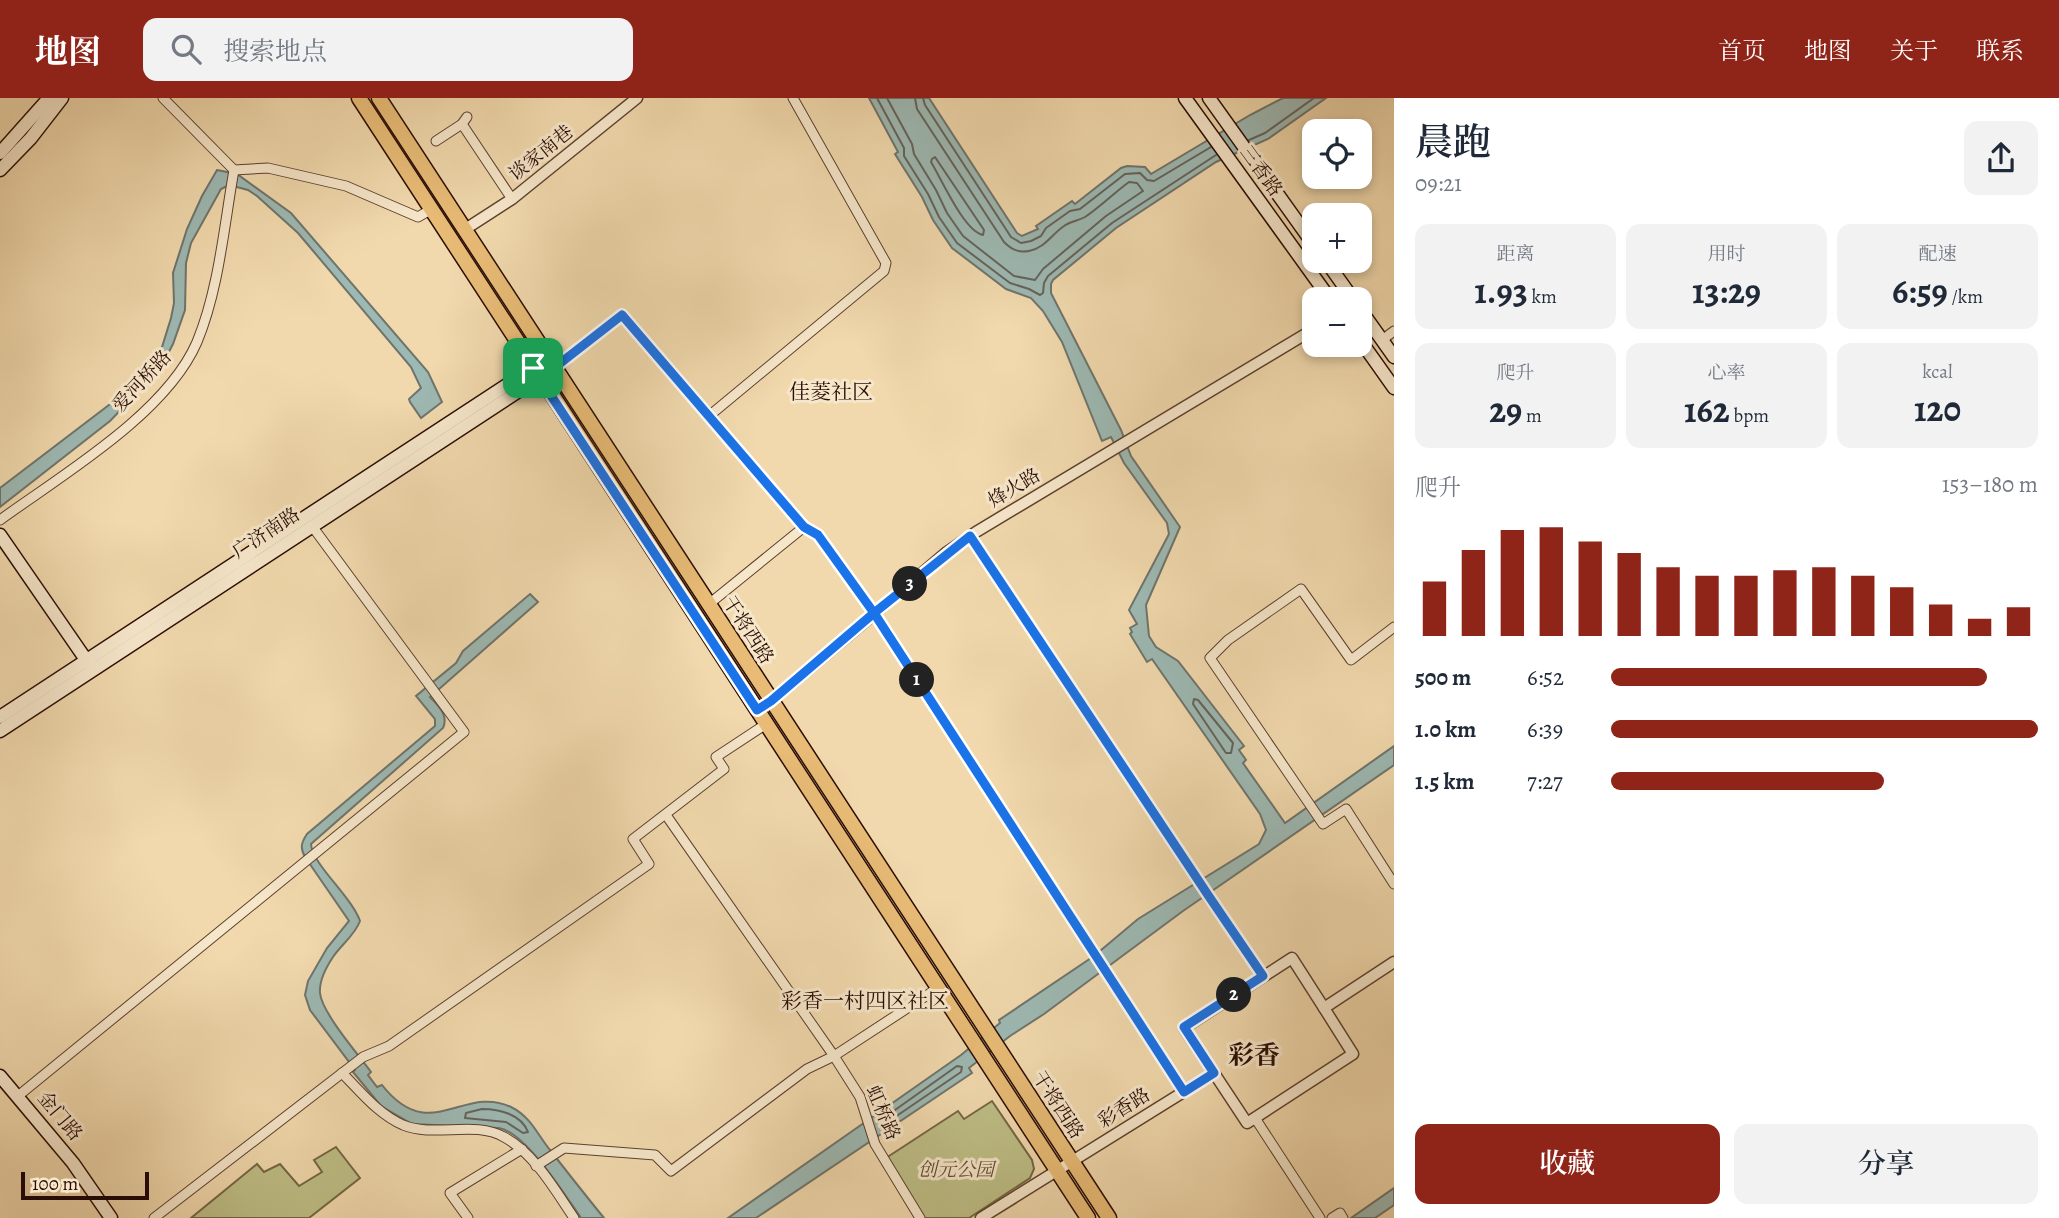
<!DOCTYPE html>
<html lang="zh">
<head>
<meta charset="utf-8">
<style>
	:root { --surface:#fff; --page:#f2f2f3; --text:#1f2937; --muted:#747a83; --accent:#8f2418 }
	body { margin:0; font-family:Alegreya,"Noto Serif SC",serif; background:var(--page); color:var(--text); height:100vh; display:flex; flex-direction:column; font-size:26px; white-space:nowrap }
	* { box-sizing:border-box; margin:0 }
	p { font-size:23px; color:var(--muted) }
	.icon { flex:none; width:38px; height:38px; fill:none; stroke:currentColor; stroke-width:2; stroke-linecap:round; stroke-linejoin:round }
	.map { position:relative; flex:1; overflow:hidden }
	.sheet { display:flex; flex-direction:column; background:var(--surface); width:665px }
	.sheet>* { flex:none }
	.buttons { position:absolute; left:1302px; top:21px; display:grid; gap:14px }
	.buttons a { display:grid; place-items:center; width:70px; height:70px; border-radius:14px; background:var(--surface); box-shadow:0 4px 10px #0003; font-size:35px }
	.scale { position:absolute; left:21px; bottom:18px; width:128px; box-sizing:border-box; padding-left:7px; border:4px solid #2a0d04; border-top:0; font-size:19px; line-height:24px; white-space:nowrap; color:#2a0d04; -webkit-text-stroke:5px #f6e6ca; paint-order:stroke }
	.pin { position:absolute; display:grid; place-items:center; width:60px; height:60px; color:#fff; margin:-30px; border-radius:14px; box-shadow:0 4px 10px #0006 }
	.km { position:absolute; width:35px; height:35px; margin:-18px; border-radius:50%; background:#222; color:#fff; font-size:19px; line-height:35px; text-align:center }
	.round { display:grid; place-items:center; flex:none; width:74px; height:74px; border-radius:14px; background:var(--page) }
	.head { display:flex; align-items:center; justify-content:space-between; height:119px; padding:0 21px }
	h1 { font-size:38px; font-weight:600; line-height:52px }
	.metrics { display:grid; grid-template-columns:repeat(3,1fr); gap:10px; height:119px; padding:7px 21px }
	.metrics div { display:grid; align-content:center; border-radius:14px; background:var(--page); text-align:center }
	.metrics b { font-size:35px; font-weight:600 }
	.metrics small { font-size:19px; font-weight:400 }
	.metrics p { font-size:19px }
	.chart { height:196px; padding:14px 21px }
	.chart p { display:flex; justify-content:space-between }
	.chart svg { width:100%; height:126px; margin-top:7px; stroke:var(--accent); stroke-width:6 }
	.action { display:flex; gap:14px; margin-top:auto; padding:14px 21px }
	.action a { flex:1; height:80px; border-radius:14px; background:var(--accent); color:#fff; font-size:28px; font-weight:600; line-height:80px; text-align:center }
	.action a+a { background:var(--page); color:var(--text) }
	ul { padding:0 21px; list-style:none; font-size:23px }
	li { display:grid; grid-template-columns:112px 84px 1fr; align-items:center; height:52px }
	li i { height:18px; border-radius:9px; background:var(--accent) }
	header { display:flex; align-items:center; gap:42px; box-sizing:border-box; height:98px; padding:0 35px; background:var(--accent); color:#fff }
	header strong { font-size:33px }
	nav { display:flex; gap:38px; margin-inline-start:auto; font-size:24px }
	.search { width:490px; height:63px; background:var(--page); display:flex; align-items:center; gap:18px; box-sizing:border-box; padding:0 24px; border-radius:14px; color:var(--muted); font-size:26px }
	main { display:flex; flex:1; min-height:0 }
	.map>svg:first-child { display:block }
	.green { fill:#bebe86; stroke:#746645; stroke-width:2 }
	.water { fill:#9db9b3; stroke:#6f746d; stroke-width:2 }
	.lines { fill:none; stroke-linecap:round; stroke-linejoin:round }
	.shore { stroke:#64635c; stroke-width:2 }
	.minor-casing { stroke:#5c402e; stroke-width:11 }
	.tertiary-casing { stroke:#5c402e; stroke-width:13 }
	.secondary-casing { stroke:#2a0d04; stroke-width:15 }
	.primary-casing { stroke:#2a0d04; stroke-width:17 }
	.minor { stroke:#f6e6ca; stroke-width:9 }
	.tertiary { stroke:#f6e6ca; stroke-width:10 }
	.secondary { stroke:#f6e6ca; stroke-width:12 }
	.primary { stroke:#e8bc76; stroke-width:14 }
	.route-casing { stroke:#fff; stroke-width:14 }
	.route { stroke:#1a73e8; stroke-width:9 }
	.labels { text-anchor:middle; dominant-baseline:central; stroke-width:6; stroke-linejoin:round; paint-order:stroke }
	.street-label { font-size:19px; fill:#2a0d04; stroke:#f6e6ca }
	.park-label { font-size:19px; font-style:italic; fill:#5e4b32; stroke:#f6e6ca }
	.neighbourhood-label { font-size:21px; fill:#2a0d04; stroke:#f6e6ca }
	.district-label { font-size:26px; font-weight:bold; fill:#2a0d04; stroke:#f6e6ca }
</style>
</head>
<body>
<header>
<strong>地图</strong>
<div class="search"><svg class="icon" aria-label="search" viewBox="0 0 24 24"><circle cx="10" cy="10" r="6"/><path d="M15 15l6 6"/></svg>搜索地点</div>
<nav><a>首页</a><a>地图</a><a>关于</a><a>联系</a></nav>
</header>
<main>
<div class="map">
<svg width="1394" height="1120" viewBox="0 0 1394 1120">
	<rect width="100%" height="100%" fill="#f1d9ad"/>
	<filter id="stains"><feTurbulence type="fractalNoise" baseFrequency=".00286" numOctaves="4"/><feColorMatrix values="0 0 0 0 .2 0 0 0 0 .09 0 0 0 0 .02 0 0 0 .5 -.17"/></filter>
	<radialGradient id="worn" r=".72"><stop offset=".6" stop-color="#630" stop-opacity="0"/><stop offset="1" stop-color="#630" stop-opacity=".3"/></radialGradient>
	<g class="green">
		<polygon points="992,1003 1032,1062 1034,1071 1030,1080 969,1120 923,1120 886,1060 958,1013 964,1021"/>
		<polygon points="336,1049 360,1080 309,1120 191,1120 257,1066 264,1074 280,1066 299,1088 322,1074 314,1062"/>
	</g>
	<g class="water">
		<polygon points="869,0 929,0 1017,135 1022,138 1038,131 1036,128 1072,103 1075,106 1121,70 1127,68 1145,69 1151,76 1250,17 1283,0 1326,0 1268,41 1216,64 1116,130 1053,182 1051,186 1051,195 1121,332 1131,358 1180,429 1146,507 1149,538 1156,549 1178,563 1244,648 1239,652 1246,662 1243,665 1285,725 1394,648 1394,667 1183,813 1044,916 1010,938 969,970 972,975 756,1120 728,1120 961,957 1000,925 999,922 1094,858 1138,821 1259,746 1266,732 1260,716 1152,561 1147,564 1130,536 1132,534 1130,530 1137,526 1129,512 1169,436 1167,425 1124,365 1111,339 1102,343 1062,244 1043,213 1031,200 1006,191 952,150 933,122 922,99 895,56 898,54"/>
		<polygon points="217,72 237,76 291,115 428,274 442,304 421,320 410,304 409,301 421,290 411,269 298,135 257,98 248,92 229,87 221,91 191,145 186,165 185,212 173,246 160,271 110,323 0,409 0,390 122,297 151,269 162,249 171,220 174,205 173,175 187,131 202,98"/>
		<path d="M530,496L538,504L430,599C438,608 449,617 443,630L311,746C312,766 352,799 360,823C355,837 341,847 333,859C327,868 319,883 320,895C322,915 358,956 371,974L368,977L377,989L382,987C430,1048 463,986 511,1009C531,1019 537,1036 550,1052C568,1075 586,1098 604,1120H581C565,1097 526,1035 499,1030L412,1026L381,1008L353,974L355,972L310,912L305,897L308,883L327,850L349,823L305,759C300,750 301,745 307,736L435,628V621L416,598L456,565L463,553Z"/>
		<polygon points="1394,1090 1394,1107 1375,1120 1351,1120"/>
	</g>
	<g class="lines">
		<g class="shore">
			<polyline points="877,0 904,50 904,58 928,96 939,119 957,145 1010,185 1029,191 1040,197 1043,195 1044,185 1048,178 1112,125 1216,57"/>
			<path d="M887,0L912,46L914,56L936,92L947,115L963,138L1014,178L1035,182L1043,171L1106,118L1143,93L1137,85L1129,84C1114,95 1100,109 1085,119C1078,123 1071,123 1064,128C1052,136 1045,150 1029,153C1018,155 1011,151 1004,144L917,11L915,0"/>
			<polyline points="923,0 925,7 1011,139 1021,145 1031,143 1041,138 1046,130 1070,113 1080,111 1125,76 1140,75 1147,82 1154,83 1211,49"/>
			<polyline points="1249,42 1265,35 1314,0"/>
			<path d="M935,59L984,132L983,137C964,133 942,82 931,64L932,61Z"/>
			<polygon points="1194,601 1198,602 1233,645 1231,655 1226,655 1193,606"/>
			<polygon points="957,968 962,969 961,974 898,1017 894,1017 895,1012"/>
			<path d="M482,1011C499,1011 521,1016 528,1034L523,1035L506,1024L465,1020L466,1015Z"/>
		</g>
		<g class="minor-casing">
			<g id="minor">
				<polyline points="163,0 234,72 268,70 346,88 418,119 430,112"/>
				<polyline points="462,26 512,101"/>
				<polyline points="436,43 462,26 467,19"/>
				<polyline points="1382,242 1394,233"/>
				<polyline points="554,270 622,217 709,318 884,173 886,165 793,0"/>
				<path d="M0,422C62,377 166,316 197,244C219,191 224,128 234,72"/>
				<polyline points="804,429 818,437 874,515 1184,994"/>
				<polyline points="970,438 1207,798 1263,878"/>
				<polyline points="709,506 804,429 709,318"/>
				<polyline points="1394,529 1351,562 1301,491 1228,542 1210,560 1323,726 1346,711 1394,786"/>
				<path d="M342,975C361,994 378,1016 403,1027C435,1040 474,1022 504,1039C535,1056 555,1092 574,1120"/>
				<polyline points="18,998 464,634 312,428"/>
				<polyline points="1255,1020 1320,1120"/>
				<polyline points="536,1068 564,1050 655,1057 671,1073 807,971 834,958 666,717"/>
				<polyline points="154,1120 363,959 389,948 649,766 633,741 724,671 716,659 766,626"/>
				<polyline points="468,1120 450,1095 522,1051"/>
				<polyline points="920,1120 875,1046 860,999 834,958 938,890"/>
				<polyline points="1332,1120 1340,1115 1343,1120"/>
			</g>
		</g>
		<g class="tertiary-casing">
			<g id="tertiary">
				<polyline points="464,132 512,101 637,0"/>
				<polyline points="757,612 771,603 947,454 976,434 1314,231"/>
				<polyline points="1214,975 1247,1025 1353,956 1324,910"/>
				<polyline points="981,1120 1214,975 1184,930 1292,860 1324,910 1394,864"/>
			</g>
		</g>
		<g class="secondary-casing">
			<g id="secondary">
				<polyline points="1185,0 1330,201"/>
				<polyline points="1209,0 1314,147"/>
				<polyline points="0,55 49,0"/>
				<polyline points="0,72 31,40 62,0"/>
				<polyline points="1326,163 1353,201"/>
				<polyline points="1360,211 1394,259"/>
				<polyline points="1360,242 1394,290"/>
				<polyline points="0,437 91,569"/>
				<polyline points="0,619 548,260"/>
				<polyline points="0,633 554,270"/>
				<polyline points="0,978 73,1065 111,1120"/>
			</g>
		</g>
		<g class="primary-casing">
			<g id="primary">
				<polyline points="359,0 1088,1120"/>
				<polyline points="379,0 1109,1120"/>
			</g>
		</g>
		<use href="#minor" class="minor"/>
		<use href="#tertiary" class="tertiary"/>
		<use href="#secondary" class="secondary"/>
		<use href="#primary" class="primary"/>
	</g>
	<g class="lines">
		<g class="route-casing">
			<polyline id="route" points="533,270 757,612 771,603 874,515 1184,994 1214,975 1184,929 1263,878 1208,797 970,438 874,515 818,437 804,429 622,217 554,270 548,260 533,270"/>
		</g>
		<use href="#route" class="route"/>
	</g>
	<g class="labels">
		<g class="street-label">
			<text transform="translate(541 55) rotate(-39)">谈家南巷</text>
			<text transform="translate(1261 73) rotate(54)">三香路</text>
			<text transform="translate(142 283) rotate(-47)">爱河桥路</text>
			<text transform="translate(1014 390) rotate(-31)">烽火路</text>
			<text transform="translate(266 435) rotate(-33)">广济南路</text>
			<text transform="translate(748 532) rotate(57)">干将西路</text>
			<text transform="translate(1058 1007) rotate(57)">干将西路</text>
			<text transform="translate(1124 1010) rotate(-32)">彩香路</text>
			<text transform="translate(883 1015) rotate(67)">虹桥路</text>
			<text transform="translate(60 1018) rotate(50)">金门路</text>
		</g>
		<g class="park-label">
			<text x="956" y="1072">创元公园</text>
		</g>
		<g class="neighbourhood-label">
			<text x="831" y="294">佳菱社区</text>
			<text x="865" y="903">彩香一村四区社区</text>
		</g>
		<g class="district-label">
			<text x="1254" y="957">彩香</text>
		</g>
	</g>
	<rect width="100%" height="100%" filter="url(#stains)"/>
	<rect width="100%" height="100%" fill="url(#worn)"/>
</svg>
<div class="buttons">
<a><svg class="icon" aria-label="locate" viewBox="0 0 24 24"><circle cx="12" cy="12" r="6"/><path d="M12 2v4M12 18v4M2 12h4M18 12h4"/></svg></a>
<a>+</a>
<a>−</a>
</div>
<div class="scale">100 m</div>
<div class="pin" style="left:533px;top:270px;background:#1e9e55"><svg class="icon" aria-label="arrive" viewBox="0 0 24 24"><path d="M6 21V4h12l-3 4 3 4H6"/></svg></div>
<b class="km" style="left:917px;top:582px">1</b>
<b class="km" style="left:1234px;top:897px">2</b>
<b class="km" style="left:910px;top:486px">3</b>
</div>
<section class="sheet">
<div class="head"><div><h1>晨跑</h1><p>09:21</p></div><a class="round"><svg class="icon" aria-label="share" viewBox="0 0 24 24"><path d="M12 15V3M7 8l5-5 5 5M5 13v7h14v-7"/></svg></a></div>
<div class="metrics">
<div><p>距离</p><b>1.93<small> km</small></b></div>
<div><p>用时</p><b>13:29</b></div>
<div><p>配速</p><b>6:59<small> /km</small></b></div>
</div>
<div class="metrics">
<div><p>爬升</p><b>29<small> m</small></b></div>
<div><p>心率</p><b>162<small> bpm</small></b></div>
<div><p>kcal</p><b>120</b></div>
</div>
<div class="chart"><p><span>爬升</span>153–180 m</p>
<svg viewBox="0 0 160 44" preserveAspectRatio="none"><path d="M5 44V25M15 44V14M25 44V7M35 44V6M45 44V11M55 44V15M65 44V20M75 44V23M85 44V23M95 44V21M105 44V20M115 44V23M125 44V27M135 44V33M145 44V38M155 44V34"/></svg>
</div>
<ul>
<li><b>500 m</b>6:52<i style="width:88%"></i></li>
<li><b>1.0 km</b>6:39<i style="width:100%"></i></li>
<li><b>1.5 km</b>7:27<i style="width:64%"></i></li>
</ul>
<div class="action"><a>收藏</a><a>分享</a></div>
</section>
</main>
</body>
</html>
